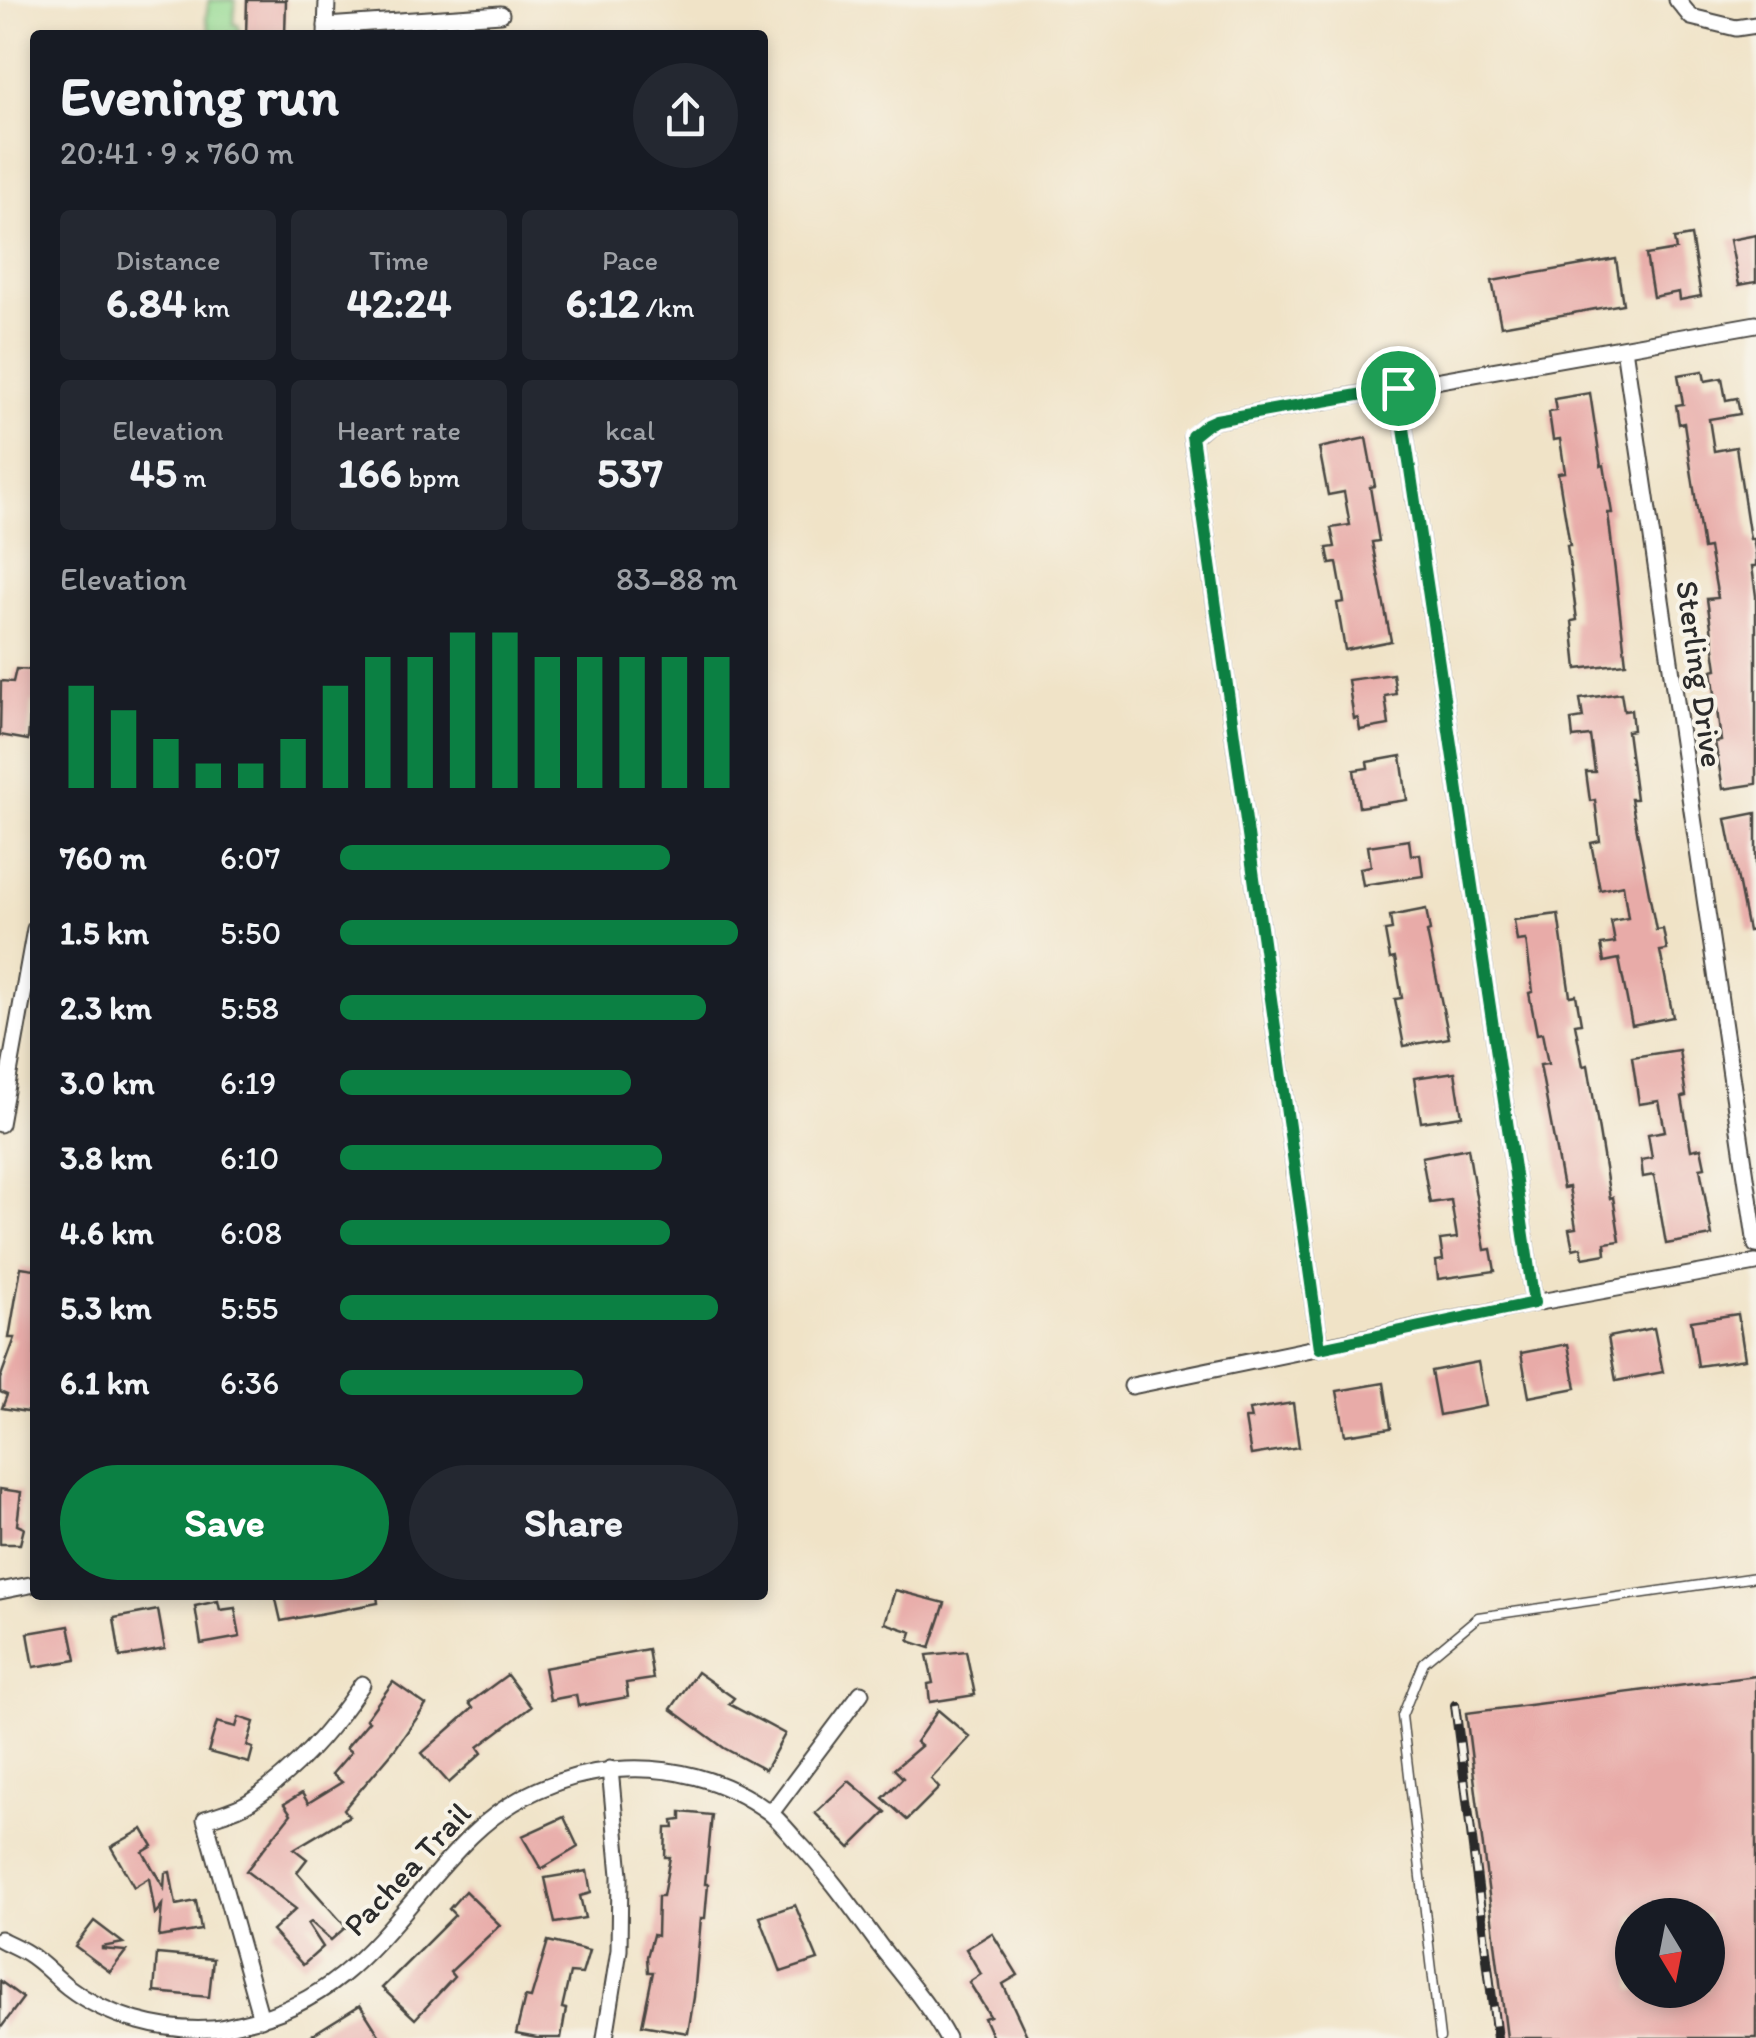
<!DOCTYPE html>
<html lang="en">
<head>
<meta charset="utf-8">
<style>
	:root { --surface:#171b24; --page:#242831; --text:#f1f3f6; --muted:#9ea1a6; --accent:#0b8043 }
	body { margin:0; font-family:Itim,sans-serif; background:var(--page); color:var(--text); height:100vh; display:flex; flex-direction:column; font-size:38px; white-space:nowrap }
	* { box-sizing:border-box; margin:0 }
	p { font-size:32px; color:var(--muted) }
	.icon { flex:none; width:55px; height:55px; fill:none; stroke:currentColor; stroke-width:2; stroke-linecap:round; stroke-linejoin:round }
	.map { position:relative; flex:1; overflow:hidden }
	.sheet { position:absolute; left:30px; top:30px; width:738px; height:1570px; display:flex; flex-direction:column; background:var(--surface); border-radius:10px; box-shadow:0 5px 15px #0003 }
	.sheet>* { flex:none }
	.needle { width:65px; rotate:170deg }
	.controls { position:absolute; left:1615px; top:1898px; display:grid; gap:20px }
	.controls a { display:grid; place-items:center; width:110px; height:110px; border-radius:50%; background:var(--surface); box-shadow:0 5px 15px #0003; font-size:50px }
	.pin { position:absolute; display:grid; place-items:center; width:85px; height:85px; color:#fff; margin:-42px; border:5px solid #fff; border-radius:50%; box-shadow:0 2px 10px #0007 }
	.round { display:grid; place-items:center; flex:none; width:105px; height:105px; border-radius:52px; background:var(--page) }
	.summary { display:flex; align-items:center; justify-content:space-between; height:170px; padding:0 30px }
	h1 { font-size:55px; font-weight:700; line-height:75px }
	.metrics { display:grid; grid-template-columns:repeat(3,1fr); gap:15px; height:170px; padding:10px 30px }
	.metrics div { display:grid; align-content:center; border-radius:10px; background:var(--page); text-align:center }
	.metrics b { font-size:42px; font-weight:700 }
	.metrics small { font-size:28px; font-weight:400 }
	.metrics p { font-size:28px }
	.chart { height:280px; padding:20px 30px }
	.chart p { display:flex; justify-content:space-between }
	.chart svg { width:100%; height:180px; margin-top:10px; stroke:var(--accent); stroke-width:6 }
	.action { display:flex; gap:20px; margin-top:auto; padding:20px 30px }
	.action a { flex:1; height:115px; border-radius:60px; background:var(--accent); color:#fff; font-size:40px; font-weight:700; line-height:115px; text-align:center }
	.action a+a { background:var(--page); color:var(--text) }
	ul { padding:0 30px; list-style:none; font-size:32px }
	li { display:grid; grid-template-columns:160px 120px 1fr; align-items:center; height:75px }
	li i { height:25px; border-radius:12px; background:var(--accent) }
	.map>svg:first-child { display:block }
	.green { fill:#95da93; stroke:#60825f; stroke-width:2.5 }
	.building { fill:#e8aba8; fill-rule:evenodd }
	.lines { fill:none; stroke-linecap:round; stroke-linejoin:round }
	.lane-casing { stroke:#494742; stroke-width:11 }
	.street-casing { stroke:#494742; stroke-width:19 }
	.lane { stroke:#fff; stroke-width:8 }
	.street { stroke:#fff; stroke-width:15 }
	.rail-casing { stroke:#2b2b2b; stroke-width:10 }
	.rail { stroke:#f7f3e8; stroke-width:6; stroke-dasharray:19; stroke-linecap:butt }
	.route-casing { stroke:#fff; stroke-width:20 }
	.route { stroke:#0b8043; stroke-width:12 }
	.labels { text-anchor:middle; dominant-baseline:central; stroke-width:8; stroke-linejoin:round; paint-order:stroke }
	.street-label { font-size:32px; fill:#2b2b2b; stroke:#f7f3e8 }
</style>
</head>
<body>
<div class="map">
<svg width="1756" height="2038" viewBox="0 0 1756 2038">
	<rect width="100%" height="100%" fill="#f7f3e8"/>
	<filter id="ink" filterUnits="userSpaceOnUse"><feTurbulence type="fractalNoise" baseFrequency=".01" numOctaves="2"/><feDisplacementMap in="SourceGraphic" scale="20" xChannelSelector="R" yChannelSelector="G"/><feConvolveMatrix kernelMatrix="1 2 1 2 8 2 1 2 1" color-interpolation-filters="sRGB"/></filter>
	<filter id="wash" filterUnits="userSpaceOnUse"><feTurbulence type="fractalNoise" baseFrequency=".0048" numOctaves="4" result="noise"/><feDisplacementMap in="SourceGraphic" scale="40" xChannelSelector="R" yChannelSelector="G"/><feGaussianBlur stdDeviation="2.25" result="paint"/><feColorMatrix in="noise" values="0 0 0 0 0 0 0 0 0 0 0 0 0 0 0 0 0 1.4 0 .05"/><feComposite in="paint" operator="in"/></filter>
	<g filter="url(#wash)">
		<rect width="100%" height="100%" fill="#f0e3c7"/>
		<polygon class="green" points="209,0 235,0 234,25 238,25 241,35 211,35 206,18"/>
		<g id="blocks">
			<g class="building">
				<polygon points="247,0 286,0 285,35 246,35"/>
				<polygon points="1756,235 1756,282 1739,285 1730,240"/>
				<polygon points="1691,236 1701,296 1680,300 1679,292 1653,297 1646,255 1676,250 1674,239"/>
				<polygon points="1616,259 1623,304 1501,326 1492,281"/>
				<polygon points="1703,371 1705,381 1722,378 1726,400 1737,398 1740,414 1709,419 1714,451 1736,447 1750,539 1753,539 1756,555 1756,566 1752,566 1756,596 1756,784 1723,789 1715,742 1721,741 1712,670 1717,669 1707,599 1718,598 1709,548 1703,549 1684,423 1679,424 1676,405 1683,404 1678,375"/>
				<polygon points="1590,393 1601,466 1604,465 1612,513 1608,513 1626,663 1577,669 1572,621 1577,620 1567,545 1570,545 1558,473 1565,472 1560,439 1553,440 1549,412 1556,411 1554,399"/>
				<polygon points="1366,438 1375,486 1370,487 1379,541 1372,542 1391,641 1345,650 1337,603 1344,602 1337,563 1330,564 1327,548 1335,547 1331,528 1350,525 1344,492 1328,495 1319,448"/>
				<polygon points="16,669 35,670 35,702 31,703 28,740 0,735 1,681 13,682"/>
				<polygon points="1393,674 1396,694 1385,696 1389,725 1360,730 1358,718 1354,719 1348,680"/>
				<polygon points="1621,693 1624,711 1631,710 1633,730 1627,731 1636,799 1631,799 1656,930 1663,929 1667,950 1660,951 1673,1017 1632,1025 1619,959 1604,962 1601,945 1615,943 1611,921 1628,918 1623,885 1600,890 1591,843 1600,841 1595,800 1590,801 1586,772 1595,772 1590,736 1573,738 1571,720 1583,718 1580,699"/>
				<polygon points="1401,756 1407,800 1359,807 1354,770 1368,768 1367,762"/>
				<polygon points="1756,813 1756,930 1748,931 1726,819"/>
				<polygon points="1409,840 1411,855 1420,854 1423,876 1363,885 1360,868 1371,866 1368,846"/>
				<polygon points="1426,909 1430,931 1427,932 1449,1038 1404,1046 1395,999 1402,998 1395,958 1390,959 1385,931 1392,930 1390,916"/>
				<polygon points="1558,914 1570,996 1576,995 1581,1023 1575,1024 1583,1066 1588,1065 1610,1198 1613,1197 1620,1241 1605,1243 1606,1254 1583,1258 1581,1247 1573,1249 1569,1229 1576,1228 1569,1187 1563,1188 1540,1065 1548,1064 1542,1033 1537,1034 1529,993 1533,992 1526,940 1517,941 1514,920"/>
				<polygon points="1679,1050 1686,1096 1682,1097 1691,1150 1701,1148 1705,1167 1700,1168 1712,1236 1666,1244 1654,1175 1643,1177 1641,1160 1652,1158 1648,1134 1665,1131 1659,1101 1639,1104 1632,1057"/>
				<polygon points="1455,1072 1462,1116 1421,1122 1414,1078"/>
				<polygon points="1468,1148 1485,1250 1491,1249 1495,1271 1438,1279 1436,1261 1443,1260 1440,1240 1457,1238 1451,1200 1430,1203 1422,1157"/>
				<polygon points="21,1267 35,1269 35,1403 33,1413 2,1408 7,1395 0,1392 0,1379 15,1338 9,1338"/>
				<polygon points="1738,1314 1745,1359 1698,1366 1691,1321"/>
				<polygon points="1654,1328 1663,1372 1616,1381 1608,1337"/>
				<polygon points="1568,1344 1576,1388 1529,1397 1521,1353"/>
				<polygon points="1478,1362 1486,1406 1439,1415 1431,1371"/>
				<polygon points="1384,1383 1391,1428 1345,1435 1337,1391"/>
				<polygon points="1293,1403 1299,1447 1251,1455 1245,1419 1251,1419 1249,1410"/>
				<polygon points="0,1489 21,1492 17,1525 24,1528 20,1544 0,1544"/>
				<polygon points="895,1590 945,1603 930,1648 909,1641 912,1632 885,1623"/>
				<polygon points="275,1595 377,1595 378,1603 281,1621"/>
				<polygon points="218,1601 220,1610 235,1608 240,1637 201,1644 195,1606"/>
				<polygon points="158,1610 165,1649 120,1657 114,1618"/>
				<polygon points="69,1626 76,1660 34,1667 28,1633"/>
				<polygon points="648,1649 653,1679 626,1683 628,1697 578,1706 576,1695 550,1700 544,1668"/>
				<polygon points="966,1651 975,1695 930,1702 928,1684 933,1683 927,1655"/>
				<polygon points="697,1672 734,1698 729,1704 785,1734 765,1770 724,1748 671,1709"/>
				<polygon points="507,1675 531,1707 478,1747 482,1753 449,1783 422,1753 473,1708 469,1703"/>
				<path d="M1756,1676V2038H1507L1466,1713ZM1632,1915H1708V1990H1632Z"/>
				<polygon points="393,1682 426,1705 395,1749 344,1809 349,1816 294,1849 307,1859 297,1872 346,1927 331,1940 311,1922 308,1924 323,1947 303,1965 272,1931 296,1909 246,1871 291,1814 284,1804 302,1793 308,1803 342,1782 332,1774 351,1752 346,1748 369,1721 366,1719"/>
				<polygon points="938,1710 970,1737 931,1779 939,1788 907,1820 883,1798 903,1778 894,1769 921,1746 916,1742"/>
				<polygon points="239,1717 254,1722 247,1746 253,1748 249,1763 208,1752 217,1722 236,1727"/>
				<polygon points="849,1781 886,1812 850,1848 815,1813"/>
				<polygon points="681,1812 712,1815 705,1884 708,1884 705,1918 701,1918 694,1997 688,2033 642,2025 653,1972 648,1972 647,1957 653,1935 657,1936 658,1896 663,1896 670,1857 665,1857 666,1828 674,1828 673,1821 681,1820"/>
				<polygon points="564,1817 578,1847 541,1869 522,1836"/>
				<polygon points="143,1829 153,1846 143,1852 164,1888 165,1873 170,1872 176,1905 196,1901 201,1930 159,1937 162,1905 155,1914 149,1878 134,1887 111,1847"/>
				<polygon points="587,1871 591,1893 580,1896 585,1918 555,1923 545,1878"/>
				<polygon points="465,1891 500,1925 450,1972 454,1977 415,2019 382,1988 455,1915 449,1909"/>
				<polygon points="795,1905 818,1960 781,1972 760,1917"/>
				<polygon points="94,1921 123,1943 102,1947 102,1949 126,1951 110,1972 75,1946"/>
				<polygon points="992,1933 1018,1975 1003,1984 1028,2038 993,2038 984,2018 990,2016 969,1982 981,1974 966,1949"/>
				<polygon points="548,1941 589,1951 582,1974 570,1973 562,2008 566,2009 561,2038 537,2038 516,2034 525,1997 531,1998"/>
				<polygon points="157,1954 213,1959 209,1997 154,1992"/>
				<polygon points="0,1981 23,1998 0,2029"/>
				<polygon points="360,2005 381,2038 307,2038"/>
			</g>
		</g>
	</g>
	<g filter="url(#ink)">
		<use href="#blocks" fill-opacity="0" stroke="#494742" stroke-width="2.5"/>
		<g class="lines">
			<g class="lane-casing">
				<polyline id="lane" points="1440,2038 1402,1716 1424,1662 1478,1617 1756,1577"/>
			</g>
			<g class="street-casing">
				<g id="street">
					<polyline points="1677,0 1691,17 1736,28 1756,25"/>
					<polyline points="326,26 501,14"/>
					<polyline points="326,35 327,0"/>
					<polyline points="1624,348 1756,1245"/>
					<polyline points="1398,388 1534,1303"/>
					<polyline points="0,1124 35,929"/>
					<polyline points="1320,1348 1192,437 1207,424 1216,420 1756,324"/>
					<polyline points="1132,1386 1534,1303 1756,1263"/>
					<polyline points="0,1591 35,1584"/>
					<polyline points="771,1813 861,1693"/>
					<path d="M0,1939C9,1944 19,1948 27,1953C42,1962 54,1976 68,1987C107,2017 162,2032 211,2029C221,2029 231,2025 241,2023C355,2000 395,1911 471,1836C550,1758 678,1745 769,1812C779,1820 787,1830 795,1839C827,1872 853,1909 880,1946C903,1976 929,2005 947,2038"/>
					<path d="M261,2019L205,1819C219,1814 237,1810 249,1802C295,1772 332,1729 362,1684"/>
					<polyline points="605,2038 619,1950 620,1875 610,1769"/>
				</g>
			</g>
			<use href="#lane" class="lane"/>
			<use href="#street" class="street"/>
			<g class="rail-casing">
				<polyline id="rail" points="1455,1705 1497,2038"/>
			</g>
			<use href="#rail" class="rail"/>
		</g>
	</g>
	<g class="lines" filter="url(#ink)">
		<g class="route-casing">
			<polygon id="route" points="1398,388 1534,1303 1320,1348 1192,436 1207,424 1216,420"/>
		</g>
		<use href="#route" class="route"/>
	</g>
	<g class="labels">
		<g class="street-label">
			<text transform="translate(1700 674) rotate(82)">Sterling Drive</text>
			<text transform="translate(407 1869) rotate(-47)">Pachea Trail</text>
		</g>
	</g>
</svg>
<div class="controls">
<a><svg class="needle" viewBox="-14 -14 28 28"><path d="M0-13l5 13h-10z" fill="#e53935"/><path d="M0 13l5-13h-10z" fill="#9ea1a6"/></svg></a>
</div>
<div class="pin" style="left:1398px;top:388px;background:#1e9e55"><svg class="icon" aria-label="arrive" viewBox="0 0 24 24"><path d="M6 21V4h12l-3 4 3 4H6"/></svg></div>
<section class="sheet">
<div class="summary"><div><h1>Evening run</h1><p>20:41 · 9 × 760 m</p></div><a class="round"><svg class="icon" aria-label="share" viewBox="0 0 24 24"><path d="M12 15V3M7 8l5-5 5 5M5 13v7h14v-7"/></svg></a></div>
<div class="metrics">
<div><p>Distance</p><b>6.84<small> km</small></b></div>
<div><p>Time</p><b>42:24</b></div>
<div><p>Pace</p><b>6:12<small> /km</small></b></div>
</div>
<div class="metrics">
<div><p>Elevation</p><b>45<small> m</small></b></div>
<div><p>Heart rate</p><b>166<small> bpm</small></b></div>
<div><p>kcal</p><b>537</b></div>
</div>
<div class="chart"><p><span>Elevation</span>83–88 m</p>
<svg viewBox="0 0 160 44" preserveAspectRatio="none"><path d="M5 44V19M15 44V25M25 44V32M35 44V38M45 44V38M55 44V32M65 44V19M75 44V12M85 44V12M95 44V6M105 44V6M115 44V12M125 44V12M135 44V12M145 44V12M155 44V12"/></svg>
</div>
<ul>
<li><b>760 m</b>6:07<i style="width:83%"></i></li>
<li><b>1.5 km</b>5:50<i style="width:100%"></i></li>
<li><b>2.3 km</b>5:58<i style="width:92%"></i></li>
<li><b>3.0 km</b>6:19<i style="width:73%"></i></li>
<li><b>3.8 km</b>6:10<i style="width:81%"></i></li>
<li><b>4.6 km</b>6:08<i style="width:83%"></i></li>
<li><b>5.3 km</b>5:55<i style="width:95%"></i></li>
<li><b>6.1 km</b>6:36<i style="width:61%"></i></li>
</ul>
<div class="action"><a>Save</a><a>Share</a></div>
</section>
</div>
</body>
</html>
